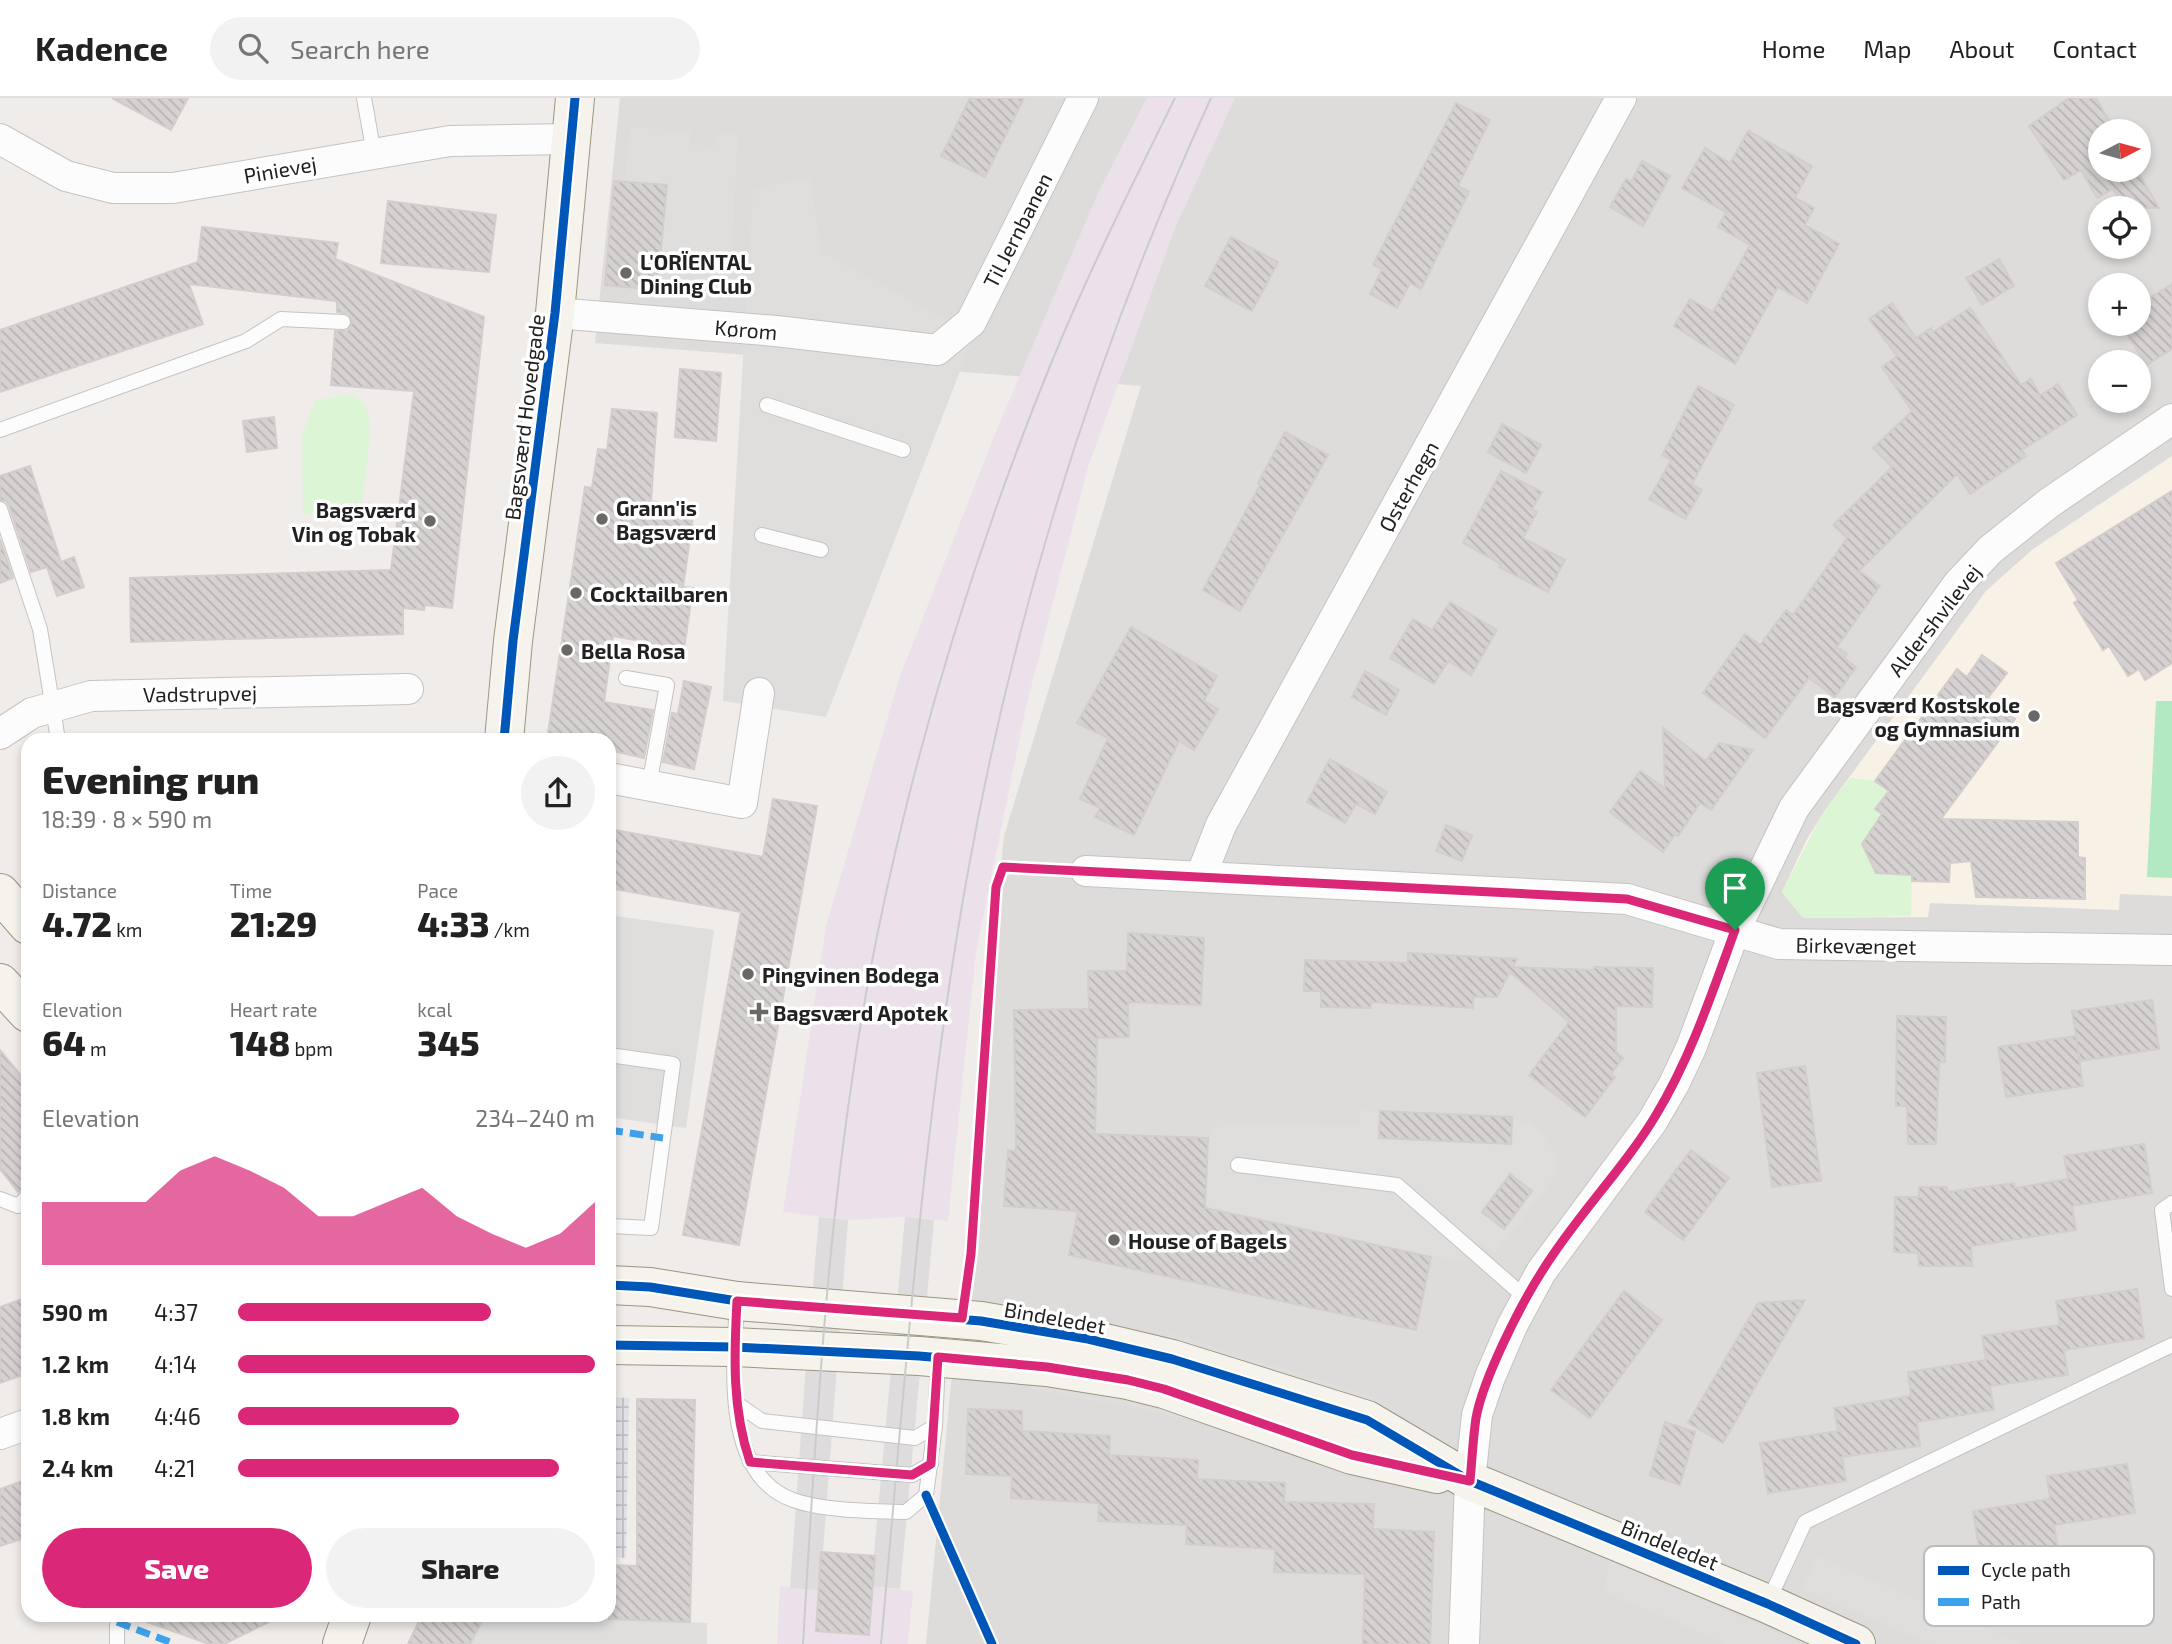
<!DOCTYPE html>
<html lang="en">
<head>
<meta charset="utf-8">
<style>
	:root { --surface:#fff; --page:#f2f2f2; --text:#222; --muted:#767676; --line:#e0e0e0; --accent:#db2777 }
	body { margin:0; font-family:"Exo 2",sans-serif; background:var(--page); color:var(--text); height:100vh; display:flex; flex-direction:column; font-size:26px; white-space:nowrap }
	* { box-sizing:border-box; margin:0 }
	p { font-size:23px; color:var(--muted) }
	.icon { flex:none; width:38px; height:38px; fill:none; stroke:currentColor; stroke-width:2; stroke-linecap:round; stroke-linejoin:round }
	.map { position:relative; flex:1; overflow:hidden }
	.drawer { position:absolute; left:21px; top:635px; width:595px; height:889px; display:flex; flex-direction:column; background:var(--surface); border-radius:21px; box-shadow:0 4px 10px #0003 }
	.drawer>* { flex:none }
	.needle { width:46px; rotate:84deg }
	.buttons { position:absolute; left:2088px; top:21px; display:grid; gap:14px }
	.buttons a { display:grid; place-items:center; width:63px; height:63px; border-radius:50%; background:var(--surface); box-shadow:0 4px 10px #0003; font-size:35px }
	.pin { position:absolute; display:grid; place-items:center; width:60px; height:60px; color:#fff; margin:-72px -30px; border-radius:50% 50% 50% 0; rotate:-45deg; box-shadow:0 0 7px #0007 }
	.pin .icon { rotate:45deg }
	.round { display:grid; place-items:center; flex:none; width:74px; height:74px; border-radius:37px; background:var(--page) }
	.head { display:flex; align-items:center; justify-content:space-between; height:119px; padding:0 21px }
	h1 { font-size:38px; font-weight:800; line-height:52px }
	.figures { display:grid; grid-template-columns:repeat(3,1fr); gap:10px; height:119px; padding:7px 21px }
	.figures div { display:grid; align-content:center }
	.figures b { font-size:35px; font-weight:800 }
	.figures small { font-size:19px; font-weight:400 }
	.figures p { font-size:19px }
	.chart { height:196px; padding:14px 21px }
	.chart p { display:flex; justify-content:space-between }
	.chart svg { width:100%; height:126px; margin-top:7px; fill:var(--accent); opacity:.7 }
	.button { display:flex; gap:14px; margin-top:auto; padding:14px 21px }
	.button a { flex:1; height:80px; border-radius:42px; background:var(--accent); color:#fff; font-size:28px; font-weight:800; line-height:80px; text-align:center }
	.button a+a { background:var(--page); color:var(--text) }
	ul { padding:0 21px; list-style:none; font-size:23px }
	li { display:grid; grid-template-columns:112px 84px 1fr; align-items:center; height:52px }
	li i { height:18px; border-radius:9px; background:var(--accent) }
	header { display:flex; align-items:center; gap:42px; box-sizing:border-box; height:98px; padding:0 35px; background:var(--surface); border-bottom:2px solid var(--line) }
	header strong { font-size:33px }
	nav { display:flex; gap:38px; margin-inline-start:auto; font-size:24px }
	.search { width:490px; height:63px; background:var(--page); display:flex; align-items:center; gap:18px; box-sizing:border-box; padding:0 24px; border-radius:38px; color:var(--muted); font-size:26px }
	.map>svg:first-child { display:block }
	.residential { fill:#dedcdb; fill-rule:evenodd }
	.industrial { fill:#ece1eb }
	.education { fill:#f8f2e6 }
	.park { fill:#dcf5d4 }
	.pitch { fill:#b2e9c3 }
	.parking { fill:#dfdedd }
	.plaza { fill:url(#plaza-grid) }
	.pier { fill:#dedcdc }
	.building { fill:url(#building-back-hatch); stroke:#d3cdcb; stroke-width:2 }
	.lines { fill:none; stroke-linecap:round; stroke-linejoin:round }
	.lane-casing { stroke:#c5c3c2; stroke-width:16 }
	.street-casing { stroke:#c5c3c2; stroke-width:32 }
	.secondary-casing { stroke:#9b9680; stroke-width:40 }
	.lane { stroke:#fdfcfc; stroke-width:14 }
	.street { stroke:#fdfcfc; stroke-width:30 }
	.secondary { stroke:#f5f3ec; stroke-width:38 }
	.tram { stroke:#cbcbcb; stroke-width:2 }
	.quiet { stroke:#3ea2ea; stroke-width:7; stroke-dasharray:14 7; stroke-linecap:butt }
	.cycleway-casing { stroke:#fff; stroke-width:13 }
	.cycleway { stroke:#0057b8; stroke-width:9 }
	.route-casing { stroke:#fff; stroke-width:14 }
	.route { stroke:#db2777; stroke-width:9 }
	.poi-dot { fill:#696867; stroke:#fff; stroke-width:2.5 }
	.labels { text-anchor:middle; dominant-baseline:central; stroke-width:7; stroke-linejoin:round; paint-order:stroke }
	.street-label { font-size:21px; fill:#212121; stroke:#fff }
	.poi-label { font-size:21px; font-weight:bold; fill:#212121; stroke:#fff; text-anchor:start }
	.key { fill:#fff; stroke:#bcbcbc; stroke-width:2 }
	.key-label { font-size:19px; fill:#212121 }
</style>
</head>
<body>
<header>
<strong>Kadence</strong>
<div class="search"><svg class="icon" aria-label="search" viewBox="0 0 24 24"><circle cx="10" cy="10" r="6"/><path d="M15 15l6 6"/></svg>Search here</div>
<nav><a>Home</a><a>Map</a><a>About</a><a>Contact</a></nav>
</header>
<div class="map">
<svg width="2172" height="1546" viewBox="0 0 2172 1546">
	<defs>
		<pattern id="plaza-grid" width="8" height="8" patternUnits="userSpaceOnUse" patternTransform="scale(1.75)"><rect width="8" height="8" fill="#e0e0e5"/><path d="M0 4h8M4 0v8" fill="none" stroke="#c0c0c4"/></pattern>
		<pattern id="building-back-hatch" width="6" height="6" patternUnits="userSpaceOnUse" patternTransform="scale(1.75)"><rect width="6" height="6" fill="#d6d2d1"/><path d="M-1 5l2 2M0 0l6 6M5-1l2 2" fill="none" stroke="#b7b4b3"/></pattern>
	</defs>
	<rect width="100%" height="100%" fill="#efecea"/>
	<path class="residential" d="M620,0H2172V1546H926L1004,738L1141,288L595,245ZM2100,33H2138V72H2100ZM2100,110H2138V149H2100ZM2100,187H2138V226H2100ZM2100,264H2138V303H2100Z"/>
	<g class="industrial">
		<polygon points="1147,0 1235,0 1175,130 1088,369 1026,609 976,854 948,1123 905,1119 848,1122 783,1114 826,828 900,578 997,331 1099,93"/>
		<polygon points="780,1488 820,1492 871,1488 913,1493 908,1546 777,1546"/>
	</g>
	<polygon class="education" points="2172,358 2172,798 2120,796 2119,812 1930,805 1928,819 1803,820 1782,794 1806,743 1823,715 1986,493 2033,451"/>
	<g class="park">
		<path d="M343,297C352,298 362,300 366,309C375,328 363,391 361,413L303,416L302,338L315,303Z"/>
		<polygon points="1850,680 1875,683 1889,693 1876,711 1882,716 1862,747 1876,775 1912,777 1911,818 1803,820 1782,794 1823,715"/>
	</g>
	<polygon class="pitch" points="2156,603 2172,603 2172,780 2147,779"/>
	<g class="parking">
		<polygon points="630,29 691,33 690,46 715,48 716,36 738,37 730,186 658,183 667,88 625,83"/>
		<polygon points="810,79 821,153 974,237 826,619 723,603 753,91"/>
		<polygon points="609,817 714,832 686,1030 609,1019"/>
		<polygon points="1359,1012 1532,1024 1557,1056 1555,1078 1495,1156 1478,1143 1462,1165 1087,1081 1090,1041 1208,1047 1216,1023 1359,1028"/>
		<polygon points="1167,1234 1379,1301 1371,1324 1161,1251"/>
		<polygon points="1031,1280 1198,1313 1196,1323 1126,1308 1029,1291"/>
		<polygon points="1818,1459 2023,1546 1929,1546 1801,1490"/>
		<polygon points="1610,1462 1803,1546 1727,1546 1604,1494"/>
		<polygon points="485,1517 707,1525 707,1546 470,1546"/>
	</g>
	<polygon class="plaza" points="609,1299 629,1300 626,1460 609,1459"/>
	<g class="pier">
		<polygon points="819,1119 848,1122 820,1492 790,1490 805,1280"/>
		<polygon points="905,1119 934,1122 900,1491 871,1488"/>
	</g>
	<g class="building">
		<polygon points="112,0 188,0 171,32"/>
		<polygon points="970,0 1024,0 985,79 941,58"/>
		<polygon points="2069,0 2096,0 2115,33 2100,33 2100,72 2137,72 2159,110 2125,110 2113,91 2097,100 2081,72 2064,82 2029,28"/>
		<polygon points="1456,5 1490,22 1458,88 1469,94 1421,191 1410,185 1397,210 1370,196 1382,171 1373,167"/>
		<polygon points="1748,33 1812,68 1795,100 1814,110 1805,127 1839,146 1807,205 1778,189 1735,266 1674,228 1690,201 1713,214 1750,147 1718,129 1726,114 1682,90 1705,50 1730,65"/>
		<polygon points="1642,63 1670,78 1643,128 1610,109 1626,81 1631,84"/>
		<polygon points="614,83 667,87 657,192 605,187"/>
		<polygon points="388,103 496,117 489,174 381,165"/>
		<polygon points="202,129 338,145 335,161 484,219 452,510 425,507 424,512 403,510 403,536 131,544 130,480 391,472 414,293 331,287 335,233 347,233 352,225 349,216 337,214 337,203 189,186 203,226 0,294 0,232 198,164"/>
		<polygon points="1231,139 1278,164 1252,213 1205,188"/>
		<polygon points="1999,161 2014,188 1982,207 1966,180"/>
		<polygon points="2172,186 2172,251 2147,267 2120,226 2138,226 2138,207"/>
		<polygon points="1892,205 1916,240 1931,230 1933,234 1970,210 2021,287 2031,281 2040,297 2058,286 2077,317 2022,352 2026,358 1970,396 1957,376 1859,473 1880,488 1837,549 1847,556 1844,560 1856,569 1835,599 1809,580 1765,640 1703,595 1745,536 1760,547 1786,512 1793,517 1847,440 1833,427 1892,369 1873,350 1912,313 1882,269 1897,258 1869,221"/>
		<polygon points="680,271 721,275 716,343 675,339"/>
		<polygon points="1698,288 1734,307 1692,386 1702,392 1685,421 1649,401 1671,362 1662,357"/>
		<polygon points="612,311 657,315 651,403 694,412 683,489 693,490 684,551 613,538 604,604 653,612 644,660 609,652 609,642 547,642 585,389 592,390 598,351 607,352"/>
		<polygon points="274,319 277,350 247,354 243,323"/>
		<polygon points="1502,326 1541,347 1526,375 1488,354"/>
		<polygon points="1285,334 1328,357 1240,513 1203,492 1260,387 1258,385"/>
		<polygon points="30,368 61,464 74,459 84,489 57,498 47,469 31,474 9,408 6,403 0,402 0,378"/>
		<polygon points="1501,373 1542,394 1532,411 1537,414 1523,440 1565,462 1548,494 1499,469 1501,466 1463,445"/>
		<polygon points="2172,393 2172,565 2145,582 2139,571 2128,578 2109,548 2103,552 2074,505 2078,502 2056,465"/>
		<polygon points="0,441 13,480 0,485"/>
		<polygon points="1450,504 1497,532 1471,577 1448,563 1434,586 1390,560 1413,521 1432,532"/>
		<polygon points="1131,529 1217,578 1204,603 1218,611 1194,652 1179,643 1134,737 1095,719 1100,710 1080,701 1108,640 1077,625"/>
		<polygon points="1982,557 2007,575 1988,600 2015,621 1941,721 2078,724 2078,759 2085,760 2085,801 1976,799 1971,763 1950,765 1949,784 1912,783 1912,777 1876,775 1862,746 1882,716 1875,711 1889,693 1875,683 1957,571 1967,579"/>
		<polygon points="1365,573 1399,592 1386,617 1352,599"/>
		<polygon points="684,583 711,589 694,671 663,664 672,615 678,616"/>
		<polygon points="1663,630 1706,663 1719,645 1753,652 1711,712 1700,705 1678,738 1675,736 1663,754 1610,714 1640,673 1665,690"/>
		<polygon points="1330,661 1387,694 1375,716 1356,706 1345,725 1307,704"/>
		<polygon points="773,701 817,708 739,1147 683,1137 741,814 609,790 609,731 763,759"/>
		<polygon points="1446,727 1472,737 1462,763 1436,753"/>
		<polygon points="1128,835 1204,840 1201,907 1128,904 1129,939 1097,940 1095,1036 1208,1040 1205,1110 1431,1159 1416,1232 1069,1157 1078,1113 1004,1108 1008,1052 1016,1053 1014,912 1089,911 1088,873 1127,873"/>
		<polygon points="1408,855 1517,861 1513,869 1594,872 1594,869 1653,870 1652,909 1616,908 1616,954 1623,960 1611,976 1615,979 1585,1019 1529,977 1569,924 1510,874 1497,899 1473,899 1473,910 1371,904 1371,910 1321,909 1321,893 1304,893 1305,862 1408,865"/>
		<polygon points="2152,902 2159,951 2080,963 2072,913"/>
		<polygon points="1897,918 1946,919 1945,964 1939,964 1936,1046 1908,1046 1907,1008 1896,1008"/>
		<polygon points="2076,938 2083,988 2006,999 1998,949"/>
		<polygon points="0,952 28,986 28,1089 18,1094 0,1071"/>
		<polygon points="1805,968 1821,1083 1772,1089 1757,975"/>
		<polygon points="1380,1013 1512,1019 1511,1046 1379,1040"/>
		<polygon points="2144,1046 2152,1095 2072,1108 2076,1132 1971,1148 1972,1168 1919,1168 1918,1155 1894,1154 1895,1099 1919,1099 1919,1089 1947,1089 1947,1094 2014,1085 2015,1090 2068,1081 2064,1058"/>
		<polygon points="1691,1052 1729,1080 1683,1142 1645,1114"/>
		<polygon points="1510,1076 1532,1093 1504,1131 1482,1114"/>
		<polygon points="2137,1191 2144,1240 2064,1252 2068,1277 1990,1288 1994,1312 1917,1324 1920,1348 1842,1359 1846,1383 1768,1395 1760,1345 1838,1333 1834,1310 1911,1298 1908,1274 1986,1262 1982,1238 2060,1227 2056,1203"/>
		<polygon points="1624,1193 1662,1222 1590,1320 1551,1292"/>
		<polygon points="28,1199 28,1275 0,1285 0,1209"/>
		<polygon points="1805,1202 1723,1345 1688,1325 1758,1205"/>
		<polygon points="637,1301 695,1302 690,1524 609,1521 609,1467 637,1468"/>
		<polygon points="968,1311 1022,1313 1022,1333 1110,1338 1109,1357 1198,1362 1197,1381 1285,1385 1284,1404 1374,1406 1373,1431 1434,1434 1430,1546 1363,1546 1365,1476 1274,1474 1275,1451 1186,1446 1187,1427 1098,1423 1099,1405 1011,1400 1012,1378 966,1376"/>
		<polygon points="1665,1324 1695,1334 1680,1387 1650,1377"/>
		<polygon points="2127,1366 2135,1415 2054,1427 2058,1451 1981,1463 1973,1413 2050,1401 2047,1378"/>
		<polygon points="28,1381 28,1439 0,1448 0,1391"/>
		<polygon points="821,1454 875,1458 869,1537 816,1533"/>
		<polygon points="140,1517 283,1517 224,1546 209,1546 139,1521"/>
		<polygon points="422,1517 485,1517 470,1546 408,1546"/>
	</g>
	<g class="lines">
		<g class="lane-casing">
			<g id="lane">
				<polyline points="364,0 374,56"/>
				<polyline points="767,307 903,352"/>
				<polyline points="0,332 246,243 281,221 343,224"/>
				<polyline points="0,411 40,531 58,642"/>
				<polyline points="762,437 821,452"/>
				<polyline points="626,580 667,587 649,688"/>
				<polyline points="609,957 673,966 651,1130 609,1128"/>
				<polyline points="1238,1067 1397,1087 1527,1201"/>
				<polyline points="0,1101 18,1108 28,1098"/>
				<polyline points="2172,1105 2162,1112 2172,1191"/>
				<path d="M737,1204C734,1265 721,1376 793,1402C823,1413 874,1413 906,1414L926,1397L935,1328L938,1261"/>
				<polyline points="736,1305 762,1323 915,1340 935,1328"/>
				<polyline points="750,1364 912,1377 931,1366"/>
				<polyline points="1768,1504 1805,1424 2172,1247"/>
				<polyline points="117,1546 117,1527 120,1517"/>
			</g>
		</g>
		<g class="street-casing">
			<g id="street">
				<polyline points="0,41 66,78 113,90 173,90 450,43 571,41"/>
				<polyline points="555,215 776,233 937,252 971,224 1083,0"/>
				<polyline points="0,636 32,615 91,598 408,591"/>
				<polyline points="609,680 742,705 759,595"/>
				<polyline points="1086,773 1627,801 1779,846 2172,852"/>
				<polyline points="1201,778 1221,727 1621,0"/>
				<polyline points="0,1336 28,1326"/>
				<polyline points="1464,1546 1470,1383 1477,1317 1490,1279 1512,1228 1541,1174 1652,1024 1674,986 1691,950 1735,832 1794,710 1958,486 1990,452 2049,405 2172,321"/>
			</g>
		</g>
		<g class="secondary-casing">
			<g id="secondary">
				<polyline points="504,642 513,543 555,215 575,0"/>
				<polyline points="0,795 28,827"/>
				<polyline points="0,885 28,915"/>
				<polyline points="609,1187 650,1189 737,1203 981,1223 1088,1241 1172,1261 1367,1322 1470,1383 1768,1506 1856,1546"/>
				<polyline points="609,1247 734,1249 919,1258 1047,1269 1128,1282 1164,1291 1352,1357 1437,1376"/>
				<polyline points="342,1546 352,1517"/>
			</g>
		</g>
		<use href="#lane" class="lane"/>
		<use href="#street" class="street"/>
		<use href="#secondary" class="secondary"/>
		<g class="tram">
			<path d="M803,1546C817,1308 830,1067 878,833C918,638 977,447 1052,263C1089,173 1132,87 1175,0"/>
			<path d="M881,1546C905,1287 922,1025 969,768C1017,502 1099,245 1211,0"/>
		</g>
		<g class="quiet">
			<polyline points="609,1032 663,1040"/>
			<polyline points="117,1524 175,1546"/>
		</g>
		<g class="cycleway-casing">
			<g id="cycleway">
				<polyline points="504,642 513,543 555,215 575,0"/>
				<polyline points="609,1187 650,1189 737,1203 981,1223 1088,1241 1172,1261 1367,1322 1470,1383 1768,1506 1856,1546"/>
				<polyline points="962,1220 971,1156 996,789 1003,769 1086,773"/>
				<polyline points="609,1247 734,1249 919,1258 1047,1269 1128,1282 1164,1291 1352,1357 1453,1379"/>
				<polyline points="926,1397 992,1546"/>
			</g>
		</g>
		<use href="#cycleway" class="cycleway"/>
	</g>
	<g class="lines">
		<g class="route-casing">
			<path id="route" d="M1003,769L1627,801L1735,832C1712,895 1691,959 1656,1017C1623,1072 1575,1119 1541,1175C1520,1208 1483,1281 1476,1320C1473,1340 1472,1362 1470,1383L1352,1357L1164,1291L1128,1282L1047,1269L938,1259L931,1366L912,1377L750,1364C732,1311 734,1258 737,1203L962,1220L971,1156L996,789Z"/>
		</g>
		<use href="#route" class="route"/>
	</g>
	<g class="poi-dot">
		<circle cx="626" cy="175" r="7"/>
		<circle cx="602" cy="421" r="7"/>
		<circle cx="430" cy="423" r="7"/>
		<circle cx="576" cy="495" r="7"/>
		<circle cx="567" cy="552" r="7"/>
		<circle cx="2034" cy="618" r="7"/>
		<circle cx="748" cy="876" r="7"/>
		<path d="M755.5 903.5h7v7h7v7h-7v7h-7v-7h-7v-7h7z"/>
		<circle cx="1114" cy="1142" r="7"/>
	</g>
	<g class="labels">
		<g class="street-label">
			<text transform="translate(280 71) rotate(-10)">Pinievej</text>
			<text transform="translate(1017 132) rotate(-63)">Til Jernbanen</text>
			<text transform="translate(746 231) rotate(5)">Kørom</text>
			<text transform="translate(524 319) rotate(-83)">Bagsværd Hovedgade</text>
			<text transform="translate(1408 388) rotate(-61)">Østerhegn</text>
			<text transform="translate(1934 522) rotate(-52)">Aldershvilevej</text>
			<text transform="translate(200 595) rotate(-1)">Vadstrupvej</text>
			<text transform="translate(1856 847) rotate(1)">Birkevænget</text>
			<text transform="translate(1055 1219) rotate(10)">Bindeledet</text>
			<text transform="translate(1670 1446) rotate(22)">Bindeledet</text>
		</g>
		<g class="poi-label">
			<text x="640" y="163">L'ORÏENTAL<tspan x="640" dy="24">Dining Club</tspan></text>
			<text x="616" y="409">Grann'is<tspan x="616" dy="24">Bagsværd</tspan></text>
			<text x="416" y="411" text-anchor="end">Bagsværd<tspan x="416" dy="24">Vin og Tobak</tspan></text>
			<text x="590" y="495">Cocktailbaren</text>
			<text x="581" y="552">Bella Rosa</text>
			<text x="2020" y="606" text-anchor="end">Bagsværd Kostskole<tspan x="2020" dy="24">og Gymnasium</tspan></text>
			<text x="762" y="876">Pingvinen Bodega</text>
			<text x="773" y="914">Bagsværd Apotek</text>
			<text x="1128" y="1142">House of Bagels</text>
		</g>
	</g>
	<rect x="1924" y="1448" width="230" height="80" rx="10" class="key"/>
	<rect x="1938" y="1468" width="31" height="9" fill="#0057b8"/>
	<rect x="1938" y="1500" width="31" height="8" fill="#3ea2ea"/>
	<g class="key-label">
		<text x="1981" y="1479">Cycle path</text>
		<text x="1981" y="1511">Path</text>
	</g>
</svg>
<div class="buttons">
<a><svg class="needle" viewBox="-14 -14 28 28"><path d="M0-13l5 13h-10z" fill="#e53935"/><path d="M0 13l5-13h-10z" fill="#767676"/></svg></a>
<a><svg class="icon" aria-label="locate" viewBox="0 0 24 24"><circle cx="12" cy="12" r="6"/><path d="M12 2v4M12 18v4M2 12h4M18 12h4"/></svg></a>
<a>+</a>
<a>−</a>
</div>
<div class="pin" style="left:1735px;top:832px;background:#1e9e55"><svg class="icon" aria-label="arrive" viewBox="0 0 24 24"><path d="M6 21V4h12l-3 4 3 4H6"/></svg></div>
<section class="drawer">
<div class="head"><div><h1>Evening run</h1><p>18:39 · 8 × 590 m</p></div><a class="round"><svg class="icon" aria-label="share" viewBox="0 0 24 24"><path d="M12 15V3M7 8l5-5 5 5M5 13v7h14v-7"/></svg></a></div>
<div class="figures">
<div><p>Distance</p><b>4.72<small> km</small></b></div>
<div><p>Time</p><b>21:29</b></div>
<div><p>Pace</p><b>4:33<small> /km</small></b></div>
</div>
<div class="figures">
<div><p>Elevation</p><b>64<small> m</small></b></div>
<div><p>Heart rate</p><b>148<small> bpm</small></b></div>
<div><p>kcal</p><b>345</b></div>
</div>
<div class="chart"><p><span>Elevation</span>234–240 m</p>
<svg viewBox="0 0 160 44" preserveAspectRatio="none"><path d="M0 44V22L10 22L20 22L30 22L40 11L50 6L60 11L70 17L80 27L90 27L100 22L110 17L120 27L130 33L140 38L150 33L160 22V44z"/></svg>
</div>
<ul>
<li><b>590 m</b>4:37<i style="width:71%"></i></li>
<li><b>1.2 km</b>4:14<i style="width:100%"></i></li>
<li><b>1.8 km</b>4:46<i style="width:62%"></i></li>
<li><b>2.4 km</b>4:21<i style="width:90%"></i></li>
</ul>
<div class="button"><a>Save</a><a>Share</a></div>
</section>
</div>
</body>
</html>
